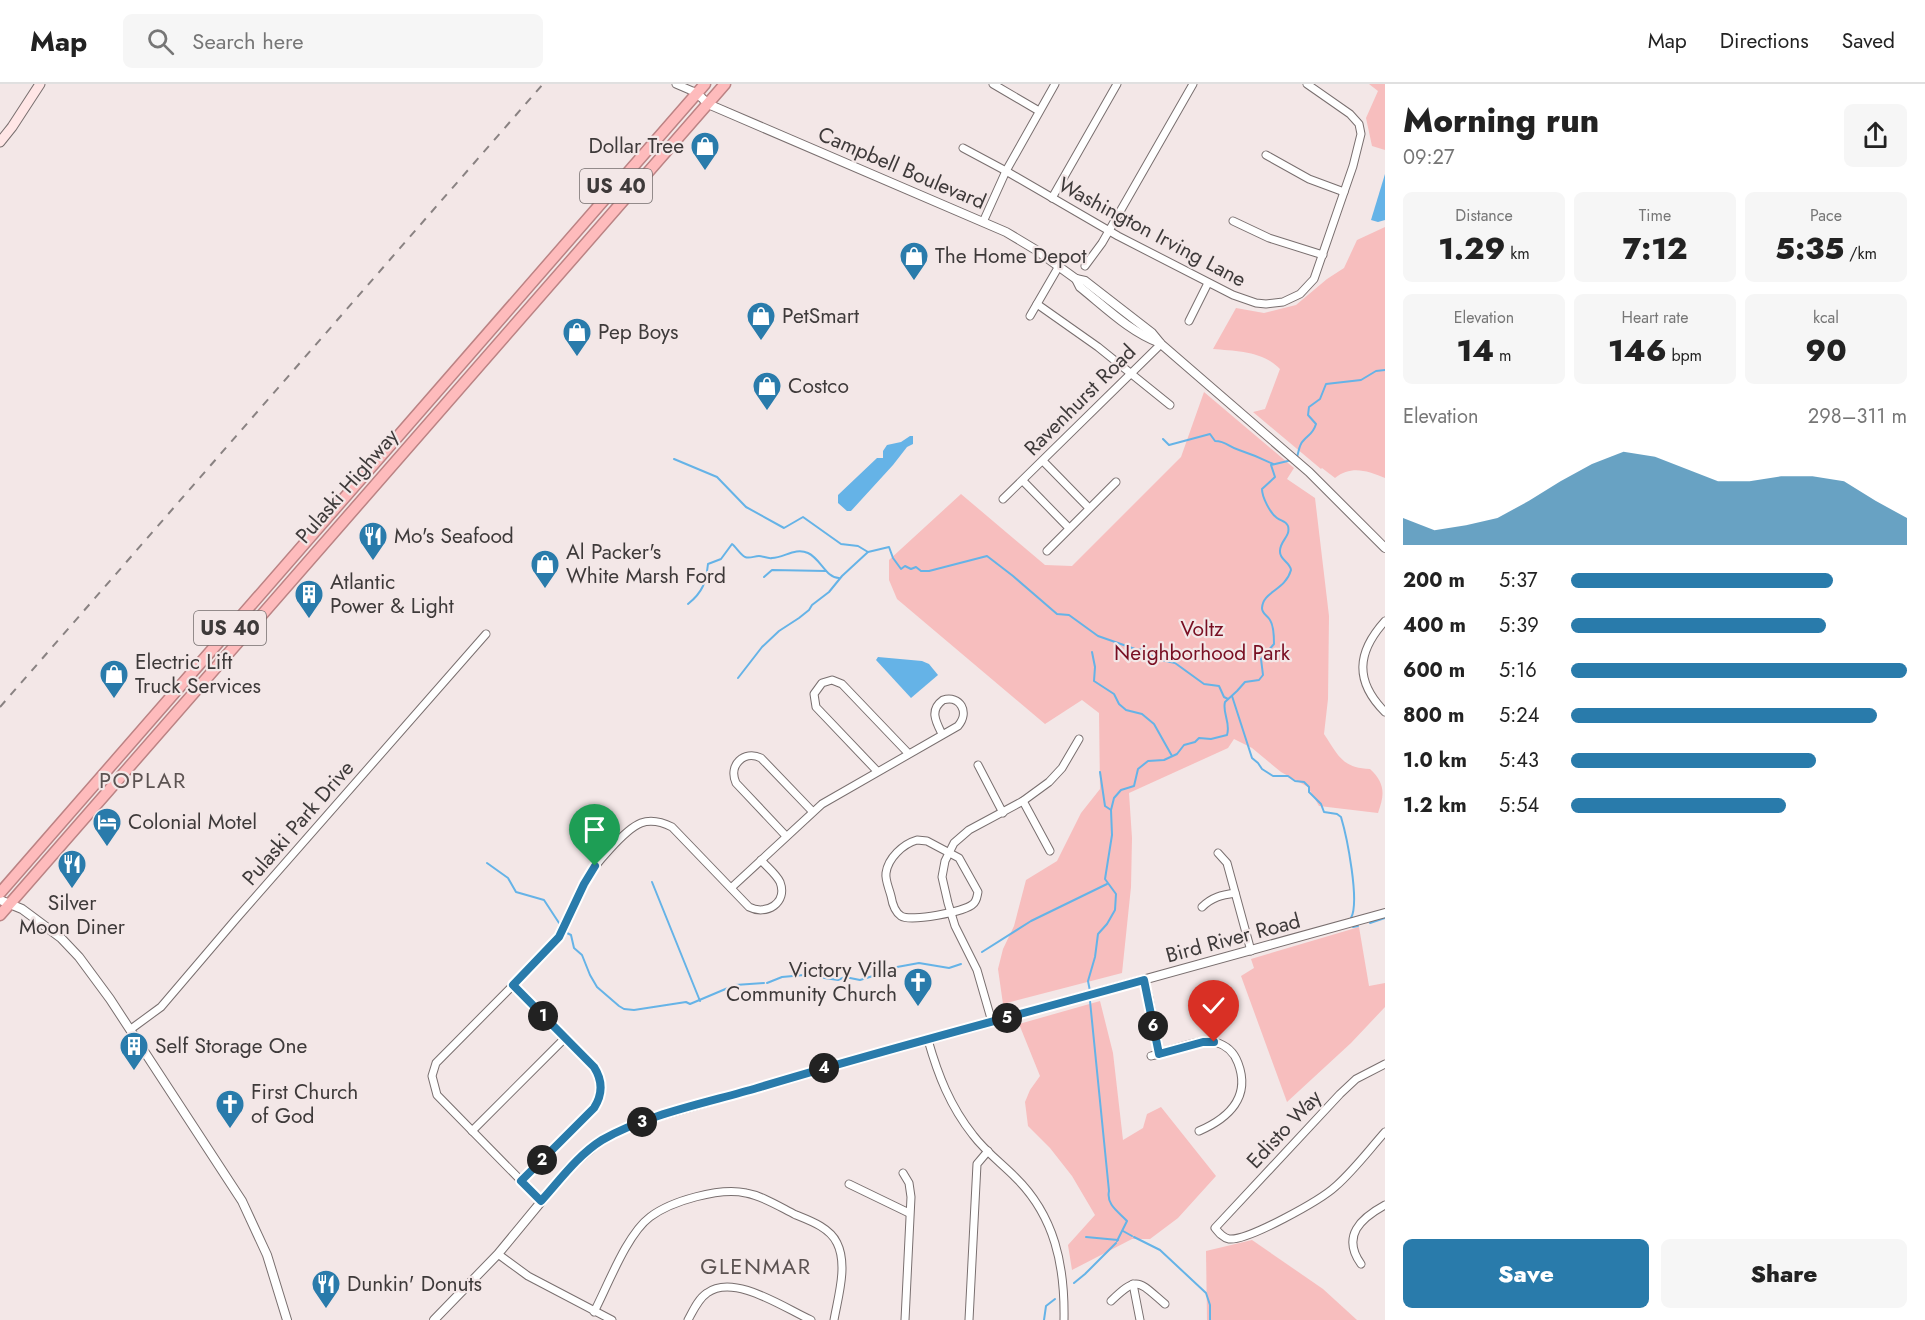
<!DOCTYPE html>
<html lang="en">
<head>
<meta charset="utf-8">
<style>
	:root { --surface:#fff; --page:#f6f6f6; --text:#222; --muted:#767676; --line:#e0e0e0; --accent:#297bab }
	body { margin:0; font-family:Jost,sans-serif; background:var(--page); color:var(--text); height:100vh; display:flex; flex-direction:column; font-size:22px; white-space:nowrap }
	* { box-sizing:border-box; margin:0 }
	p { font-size:20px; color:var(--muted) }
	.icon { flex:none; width:33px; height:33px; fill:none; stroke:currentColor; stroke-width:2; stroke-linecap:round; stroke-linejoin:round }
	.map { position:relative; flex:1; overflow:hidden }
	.side { display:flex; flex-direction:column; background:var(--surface); width:540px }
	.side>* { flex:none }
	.pin { position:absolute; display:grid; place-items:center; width:51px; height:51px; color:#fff; margin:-62px -26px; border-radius:50% 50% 50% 0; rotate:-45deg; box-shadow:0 0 6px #0007 }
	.pin .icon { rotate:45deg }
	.km { position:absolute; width:30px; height:30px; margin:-15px; border-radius:50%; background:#222; color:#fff; font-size:16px; line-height:30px; text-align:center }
	.round { display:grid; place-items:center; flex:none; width:63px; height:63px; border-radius:9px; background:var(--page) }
	.summary { display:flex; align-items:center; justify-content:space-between; height:102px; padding:0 18px }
	h1 { font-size:33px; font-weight:800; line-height:45px }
	.stats { display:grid; grid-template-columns:repeat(3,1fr); gap:9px; height:102px; padding:6px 18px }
	.stats div { display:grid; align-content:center; border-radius:9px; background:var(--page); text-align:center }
	.stats b { font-size:30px; font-weight:800 }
	.stats small { font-size:16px; font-weight:400 }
	.stats p { font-size:16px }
	.chart { height:168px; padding:12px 18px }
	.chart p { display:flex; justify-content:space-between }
	.chart svg { width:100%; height:108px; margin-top:6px; fill:var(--accent); opacity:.7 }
	.button { display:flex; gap:12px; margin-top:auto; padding:12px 18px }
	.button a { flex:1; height:69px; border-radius:9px; background:var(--accent); color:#fff; font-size:24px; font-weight:800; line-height:69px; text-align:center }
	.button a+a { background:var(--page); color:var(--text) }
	ul { padding:0 18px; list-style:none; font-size:20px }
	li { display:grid; grid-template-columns:96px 72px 1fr; align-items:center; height:45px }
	li i { height:15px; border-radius:8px; background:var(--accent) }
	header { display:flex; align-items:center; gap:36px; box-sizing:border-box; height:84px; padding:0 30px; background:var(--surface); border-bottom:2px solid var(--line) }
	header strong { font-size:28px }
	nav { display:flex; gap:33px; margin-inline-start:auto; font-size:21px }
	.search { width:420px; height:54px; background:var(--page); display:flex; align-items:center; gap:15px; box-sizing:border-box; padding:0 21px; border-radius:9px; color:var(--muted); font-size:22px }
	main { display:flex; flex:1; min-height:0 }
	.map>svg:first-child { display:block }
	.green { fill:#f7bebe }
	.water { fill:#65b3e7 }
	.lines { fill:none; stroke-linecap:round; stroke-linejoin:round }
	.stream { stroke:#65b3e7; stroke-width:2 }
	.minor-casing { stroke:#796f6f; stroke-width:9 }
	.tertiary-casing { stroke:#796f6f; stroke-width:10 }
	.secondary-casing { stroke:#796f6f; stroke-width:11 }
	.trunk-casing { stroke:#bb8384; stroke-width:13 }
	.minor { stroke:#fff; stroke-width:7 }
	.tertiary { stroke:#fff; stroke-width:8 }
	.secondary { stroke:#ffe6e6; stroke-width:9 }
	.trunk { stroke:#febbbc; stroke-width:10 }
	.rail { stroke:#898282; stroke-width:2; stroke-dasharray:8 8; stroke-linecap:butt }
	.route-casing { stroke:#fff; stroke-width:12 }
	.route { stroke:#297bab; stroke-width:8 }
	.labels { text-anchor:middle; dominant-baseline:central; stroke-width:4.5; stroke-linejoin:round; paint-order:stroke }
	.shield { fill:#f3e7e7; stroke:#746e6e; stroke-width:1.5 }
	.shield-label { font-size:20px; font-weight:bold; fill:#3e3a3a }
	.poi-label { font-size:21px; fill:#3e3a3a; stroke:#f3e7e7; text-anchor:start }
	.street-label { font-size:21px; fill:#3e3a3a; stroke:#f3e7e7 }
	.park-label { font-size:21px; fill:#780e22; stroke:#f3e7e7 }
	.neighbourhood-label { font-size:22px; letter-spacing:1.5px; fill:#5c5352; stroke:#f3e7e7 }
</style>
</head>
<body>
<header>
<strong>Map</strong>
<div class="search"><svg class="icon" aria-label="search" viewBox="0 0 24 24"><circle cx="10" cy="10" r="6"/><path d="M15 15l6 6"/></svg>Search here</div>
<nav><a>Map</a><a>Directions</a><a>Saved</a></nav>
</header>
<main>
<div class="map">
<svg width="1385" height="1236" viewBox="0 0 1385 1236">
	<rect width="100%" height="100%" fill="#f3e7e7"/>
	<g class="green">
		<polygon points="1369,0 1385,0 1385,66 1372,62 1366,34 1378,7"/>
		<path d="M1385,143V394C1367,387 1352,381 1335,394L1322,384L1321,385L1253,328L1265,325L1280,285C1263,267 1236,267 1213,265L1236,224L1264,229L1296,221L1327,195L1344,184L1357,156Z"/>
		<path d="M1204,308L1294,384L1287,395L1315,414L1329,532L1328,615L1324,650C1338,671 1342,684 1370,685C1385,699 1385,710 1378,729L1319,722L1308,703L1281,688L1252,664L1234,655L1228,664L1129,709L1132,754L1131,803L1122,889L1003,920L998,885L1003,865L1014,842L1026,796L1057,777L1081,729L1100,705L1099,629L1082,616L1045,640L897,515L889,496V476L961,410L1045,481L1072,482L1181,373Z"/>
		<polygon points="1359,843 1369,902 1385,899 1385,923 1351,959 1287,1018 1241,892 1254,884 1251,875"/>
		<polygon points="1100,917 1113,969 1123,1056 1143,1044 1147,1030 1161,1023 1216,1092 1178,1134 1150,1155 1132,1155 1072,1186 1068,1161 1095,1131 1072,1092 1050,1064 1028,1042 1025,1018 1030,1006 1040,992 1019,940"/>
		<polygon points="1252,1156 1323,1205 1357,1236 1207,1236 1206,1167"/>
	</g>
	<g class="water">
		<polygon points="1385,90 1385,136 1378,138 1371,136"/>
		<polygon points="910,352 913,352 913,360 907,363 893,381 851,427 847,427 838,419 838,411 877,374 883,374 883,367 887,361 901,358"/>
		<polygon points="878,573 922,577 929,580 938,591 911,614 876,576"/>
	</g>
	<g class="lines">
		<g class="stream">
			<path d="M1163,355L1169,361L1210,350L1215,357C1226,357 1229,363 1239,366C1251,370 1261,374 1273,380"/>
			<path d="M1297,373C1299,367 1299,361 1303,357C1309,350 1313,350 1316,340L1308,331L1309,323L1320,315L1326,300L1361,296L1376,287L1385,286"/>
			<polyline points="674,375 717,393 746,423 784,444 803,433 841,460 858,462 868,468"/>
			<polyline points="764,493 772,486 826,487"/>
			<path d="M688,520C703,508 706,498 708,480L721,475L732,460C736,463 740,470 745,473C750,475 754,472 759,472C763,472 768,475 772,474C784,474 795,463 808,469C821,475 826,494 839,494"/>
			<polyline points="1092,568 1095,583 1094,597 1114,610 1119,620 1126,626 1142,630 1154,640 1172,672"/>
			<polyline points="738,594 762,563 779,547 799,534 809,526 812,521 829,508 842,492 868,468 889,463 893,474 901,485 905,482 911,485 916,483 921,487 929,487 987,472 1013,492 1057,530 1069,531 1098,552 1138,566 1143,565 1156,575 1175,579 1204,600 1219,602 1224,613 1228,615"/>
			<path d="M1232,612L1252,674L1258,679L1262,685L1273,692H1288L1295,697L1304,698L1309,703V708L1321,720L1324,728L1337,730L1341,733C1347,753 1360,818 1351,834"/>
			<polyline points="1100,688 1105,722 1111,726"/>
			<polyline points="487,779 508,794 516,808 544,816 561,842"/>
			<polyline points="652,798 700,917"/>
			<polyline points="1370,839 1385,834"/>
			<polyline points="1353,843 1358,842"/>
			<polyline points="563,847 571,851 574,864 582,871 590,891 597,903 619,922 624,925 634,926 686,918 690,920 735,901 764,899"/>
			<polyline points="982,868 1031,837 1107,800"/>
			<polyline points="897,883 919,879 949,884 961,880"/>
			<polyline points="876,890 894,883"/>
			<polyline points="767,899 782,893 804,891 838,896 845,893 860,896 873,892"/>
			<path d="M1090,907L1088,897L1095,873L1098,850L1107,840L1115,826L1116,810L1105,795L1112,751L1111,726L1114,714L1121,706L1134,702L1138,685L1148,677L1164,676L1177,670L1184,661L1195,658L1199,654L1211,655L1227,651C1231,639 1222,629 1225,618L1237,607L1245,598L1259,596L1263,591L1261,575L1274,560C1274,553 1274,542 1270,536C1267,531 1262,530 1262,524C1263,507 1285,507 1291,486C1290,478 1280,476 1280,468C1279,457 1291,453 1288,442C1286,437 1281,437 1277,434C1270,429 1262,413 1262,405L1275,393L1271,381L1292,376"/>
			<path d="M1090,917L1109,1107C1106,1121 1119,1128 1127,1137L1117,1157"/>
			<polyline points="1123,1147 1132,1152"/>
			<polyline points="1086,1153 1118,1156"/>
			<polyline points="1134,1153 1160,1166 1206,1209 1210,1221 1210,1236"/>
			<polyline points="1074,1199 1085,1190 1116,1159"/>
			<polyline points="1044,1236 1046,1222 1055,1215"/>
		</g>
		<g class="minor-casing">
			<g id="minor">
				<polyline points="676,0 697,9"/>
				<polyline points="993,0 1039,27"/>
				<polyline points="963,64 1006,87 1118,152 1233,211 1256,219 1266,220 1283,218 1300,210 1314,195 1353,82 1361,50 1359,40 1350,30 1307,0"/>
				<polyline points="1266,71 1309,95 1344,108"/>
				<polyline points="1052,114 1117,0"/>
				<polyline points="1233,137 1269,154 1323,171"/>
				<polyline points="983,138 1006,87 1055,0"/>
				<polyline points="1085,182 1102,159 1193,0"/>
				<polyline points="1037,220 1098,263 1170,321"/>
				<polyline points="1030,232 1059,182"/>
				<polyline points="1189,237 1208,199"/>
				<polyline points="1043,377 1089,424"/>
				<polyline points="1023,397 1069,444"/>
				<polyline points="1003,415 1161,260"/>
				<polyline points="1047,467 1116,398"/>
				<path d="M1385,537C1357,568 1354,597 1385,628"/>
				<polyline points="978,681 1003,729"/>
				<polyline points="877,687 816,623 814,610 822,599 832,596 842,600 908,669"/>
				<polyline points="1023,717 1050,767"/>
				<path d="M786,752L736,699C728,681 744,666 761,674L812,727"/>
				<path d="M917,756L927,757L959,774L978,808C977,812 977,817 973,820C965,828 910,838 901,832C895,828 892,818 891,812C889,804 885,796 886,789C888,774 903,760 917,756Z"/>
				<polyline points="1218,769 1227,779 1251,867"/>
				<path d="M731,804L822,720L958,642C970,628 960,611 943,616C929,626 936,638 942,650"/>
				<path d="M1202,823C1212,813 1222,811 1235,809"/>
				<polyline points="1144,896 1149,914 1159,970"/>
				<path d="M513,901L594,983C603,997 603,1010 594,1024L521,1097"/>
				<polyline points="992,938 977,886 955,842 948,819 942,793 945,777 954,759 969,746 1023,717 1049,698 1062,684 1079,655"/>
				<polyline points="131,945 161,923 236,835 486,550"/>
				<path d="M928,956C938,991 950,1022 973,1051C985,1067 1001,1079 1015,1093C1055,1132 1065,1182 1064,1236"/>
				<path d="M1151,972C1167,968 1199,954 1215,958C1226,961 1234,968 1238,979C1251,1013 1229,1034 1199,1047"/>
				<path d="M1385,980L1356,995L1340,1010L1215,1144C1219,1149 1223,1154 1229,1155C1248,1157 1321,1116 1336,1102C1354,1086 1369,1066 1385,1048"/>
				<polyline points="472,1047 565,954"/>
				<polyline points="903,1089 909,1099 911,1113 905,1236"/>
				<polyline points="849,1100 909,1129"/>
				<path d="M541,1117L437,1011L432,992L436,979L550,864C567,844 573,821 584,798C593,783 625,745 641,739C652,735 662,738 672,743L749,823C766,832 788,819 780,798C776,790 767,783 761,776"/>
				<polyline points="498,1170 528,1192 612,1236"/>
				<path d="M1361,1180C1341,1152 1361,1134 1385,1121"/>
				<polyline points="1133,1200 1140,1236"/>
				<path d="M1111,1217C1138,1191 1138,1197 1165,1220"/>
				<path d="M594,1228C608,1201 627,1150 650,1133C671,1117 720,1103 746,1109C763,1112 780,1123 796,1131C811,1137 830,1144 837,1159C848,1181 838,1213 834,1236"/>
				<path d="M688,1236C693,1227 698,1215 707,1209C734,1189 784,1224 811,1236"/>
				<polyline points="969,1236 977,1080 988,1067"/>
			</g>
		</g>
		<g class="tertiary-casing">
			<g id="tertiary">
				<polyline points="697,9 708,20 1006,148 1036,166 1076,195 1085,197 1152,249 1161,260 1309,388 1385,464"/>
				<path d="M1076,195L1080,203C1105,223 1130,248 1160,259"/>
				<polyline points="0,816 22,825 61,854 79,873 110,915 242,1117 267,1171 287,1236"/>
				<polyline points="434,1236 498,1170 569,1084 600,1057 624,1045 656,1033 839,980 1385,829"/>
			</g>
		</g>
		<g class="secondary-casing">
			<polyline id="secondary" points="0,58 12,43 40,0"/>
		</g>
		<g class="trunk-casing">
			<g id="trunk">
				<polyline points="0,809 705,0"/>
				<polyline points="0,831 725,0"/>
			</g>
		</g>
		<use href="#minor" class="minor"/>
		<use href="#tertiary" class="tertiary"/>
		<use href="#secondary" class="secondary"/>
		<use href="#trunk" class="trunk"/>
		<polyline class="rail" points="0,623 543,0"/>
	</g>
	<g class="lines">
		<g class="route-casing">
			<path id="route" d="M595,782L584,800L559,853L513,901L594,983C603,997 603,1010 594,1024L521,1097L541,1117C560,1096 578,1071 602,1056C644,1031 710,1018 757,1004C886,965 1015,932 1144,896L1159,970L1203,958H1214"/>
		</g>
		<use href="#route" class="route"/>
	</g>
	<defs>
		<g id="shop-pin" transform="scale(1.5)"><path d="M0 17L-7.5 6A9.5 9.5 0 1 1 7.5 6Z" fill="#297bab" stroke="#f3e7e7"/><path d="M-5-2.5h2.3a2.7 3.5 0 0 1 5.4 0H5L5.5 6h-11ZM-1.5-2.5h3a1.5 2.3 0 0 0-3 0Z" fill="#fff"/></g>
		<g id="restaurant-pin" transform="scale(1.5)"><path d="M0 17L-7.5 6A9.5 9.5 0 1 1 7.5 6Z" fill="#297bab" stroke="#f3e7e7"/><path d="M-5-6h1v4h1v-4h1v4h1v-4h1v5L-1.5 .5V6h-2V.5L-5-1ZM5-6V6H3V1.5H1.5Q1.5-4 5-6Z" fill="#fff"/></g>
		<g id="building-pin" transform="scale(1.5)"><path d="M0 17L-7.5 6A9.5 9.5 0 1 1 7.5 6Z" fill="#297bab" stroke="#f3e7e7"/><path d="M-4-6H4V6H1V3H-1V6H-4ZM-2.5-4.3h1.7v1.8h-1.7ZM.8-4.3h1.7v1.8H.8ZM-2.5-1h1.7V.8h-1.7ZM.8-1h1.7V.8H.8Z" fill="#fff"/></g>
		<g id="hotel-pin" transform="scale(1.5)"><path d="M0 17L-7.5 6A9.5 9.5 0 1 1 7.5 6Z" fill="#297bab" stroke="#f3e7e7"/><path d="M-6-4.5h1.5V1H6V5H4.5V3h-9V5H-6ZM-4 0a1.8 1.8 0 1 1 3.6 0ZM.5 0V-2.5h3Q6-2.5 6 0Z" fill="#fff"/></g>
		<g id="church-pin" transform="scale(1.5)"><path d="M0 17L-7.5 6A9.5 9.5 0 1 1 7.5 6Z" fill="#297bab" stroke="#f3e7e7"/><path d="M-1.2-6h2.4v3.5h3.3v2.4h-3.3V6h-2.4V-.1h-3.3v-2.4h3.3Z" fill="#fff"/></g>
	</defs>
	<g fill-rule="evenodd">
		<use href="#shop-pin" x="705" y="62"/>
		<use href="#shop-pin" x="914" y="172"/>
		<use href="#shop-pin" x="761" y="232"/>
		<use href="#shop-pin" x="577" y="248"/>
		<use href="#shop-pin" x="767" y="302"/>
		<use href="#restaurant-pin" x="373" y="452"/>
		<use href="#shop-pin" x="545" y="480"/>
		<use href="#building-pin" x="309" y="510"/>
		<use href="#shop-pin" x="114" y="590"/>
		<use href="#hotel-pin" x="107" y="738"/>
		<use href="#restaurant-pin" x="72" y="780"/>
		<use href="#church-pin" x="918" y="898"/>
		<use href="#building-pin" x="134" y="962"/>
		<use href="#church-pin" x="230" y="1020"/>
		<use href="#restaurant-pin" x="326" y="1200"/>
	</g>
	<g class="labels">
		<g class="shield">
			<rect x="580" y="85" width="72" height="34" rx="4.5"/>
			<rect x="194" y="527" width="72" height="34" rx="4.5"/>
		</g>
		<g class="shield-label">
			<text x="616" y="102">US 40</text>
			<text x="230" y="544">US 40</text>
		</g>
		<g class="poi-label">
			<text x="684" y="62" text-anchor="end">Dollar Tree</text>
			<text x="935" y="172">The Home Depot</text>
			<text x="782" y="232">PetSmart</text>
			<text x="598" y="248">Pep Boys</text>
			<text x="788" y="302">Costco</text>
			<text x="394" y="452">Mo's Seafood</text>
			<text x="566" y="468">Al Packer's<tspan x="566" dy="24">White Marsh Ford</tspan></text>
			<text x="330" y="498">Atlantic<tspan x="330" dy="24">Power &amp; Light</tspan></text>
			<text x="135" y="578">Electric Lift<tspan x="135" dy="24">Truck Services</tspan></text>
			<text x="128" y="738">Colonial Motel</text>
			<text x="72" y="819" text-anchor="middle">Silver<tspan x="72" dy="24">Moon Diner</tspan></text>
			<text x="897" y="886" text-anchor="end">Victory Villa<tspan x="897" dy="24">Community Church</tspan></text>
			<text x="155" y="962">Self Storage One</text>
			<text x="251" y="1008">First Church<tspan x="251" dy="24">of God</tspan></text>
			<text x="347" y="1200">Dunkin' Donuts</text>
		</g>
		<g class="street-label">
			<text transform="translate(902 84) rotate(23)">Campbell Boulevard</text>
			<text transform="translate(1152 148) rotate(28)">Washington Irving Lane</text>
			<text transform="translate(1080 316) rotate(-45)">Ravenhurst Road</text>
			<text transform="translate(347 402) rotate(-49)">Pulaski Highway</text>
			<text transform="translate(298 739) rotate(-49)">Pulaski Park Drive</text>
			<text transform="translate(1233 854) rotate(-15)">Bird River Road</text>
			<text transform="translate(1284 1045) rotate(-47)">Edisto Way</text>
		</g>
		<g class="park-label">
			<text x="1202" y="545">Voltz<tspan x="1202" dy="24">Neighborhood Park</tspan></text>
		</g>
		<g class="neighbourhood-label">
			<text x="143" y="696">POPLAR</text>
			<text x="756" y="1182">GLENMAR</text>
		</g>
	</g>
</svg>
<div class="pin" style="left:595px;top:782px;background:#1e9e55"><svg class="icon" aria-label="arrive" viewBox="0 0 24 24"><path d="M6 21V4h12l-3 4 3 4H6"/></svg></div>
<div class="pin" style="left:1214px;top:958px;background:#d93025"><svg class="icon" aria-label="check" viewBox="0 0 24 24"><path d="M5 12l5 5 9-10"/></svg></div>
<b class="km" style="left:543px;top:932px">1</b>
<b class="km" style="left:542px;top:1076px">2</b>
<b class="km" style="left:642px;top:1038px">3</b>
<b class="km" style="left:824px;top:984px">4</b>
<b class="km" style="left:1007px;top:934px">5</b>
<b class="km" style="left:1153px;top:942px">6</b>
</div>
<section class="side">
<div class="summary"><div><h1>Morning run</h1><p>09:27</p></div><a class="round"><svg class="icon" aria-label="share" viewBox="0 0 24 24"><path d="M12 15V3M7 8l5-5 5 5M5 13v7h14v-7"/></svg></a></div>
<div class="stats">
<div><p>Distance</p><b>1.29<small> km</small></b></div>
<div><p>Time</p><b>7:12</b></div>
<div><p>Pace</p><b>5:35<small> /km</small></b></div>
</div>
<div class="stats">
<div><p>Elevation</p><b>14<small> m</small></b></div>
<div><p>Heart rate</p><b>146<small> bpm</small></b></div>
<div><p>kcal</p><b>90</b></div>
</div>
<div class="chart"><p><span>Elevation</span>298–311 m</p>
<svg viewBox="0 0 160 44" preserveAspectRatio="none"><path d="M0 44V33L10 38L20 36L30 33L40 26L50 18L60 11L70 6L80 8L90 13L100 18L110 18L120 16L130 16L140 18L150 26L160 33V44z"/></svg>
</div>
<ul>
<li><b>200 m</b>5:37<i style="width:78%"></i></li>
<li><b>400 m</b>5:39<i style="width:76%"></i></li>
<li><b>600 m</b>5:16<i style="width:100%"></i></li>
<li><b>800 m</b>5:24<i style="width:91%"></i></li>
<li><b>1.0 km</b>5:43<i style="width:73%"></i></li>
<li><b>1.2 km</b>5:54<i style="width:64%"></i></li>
</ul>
<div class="button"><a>Save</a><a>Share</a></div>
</section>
</main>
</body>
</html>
